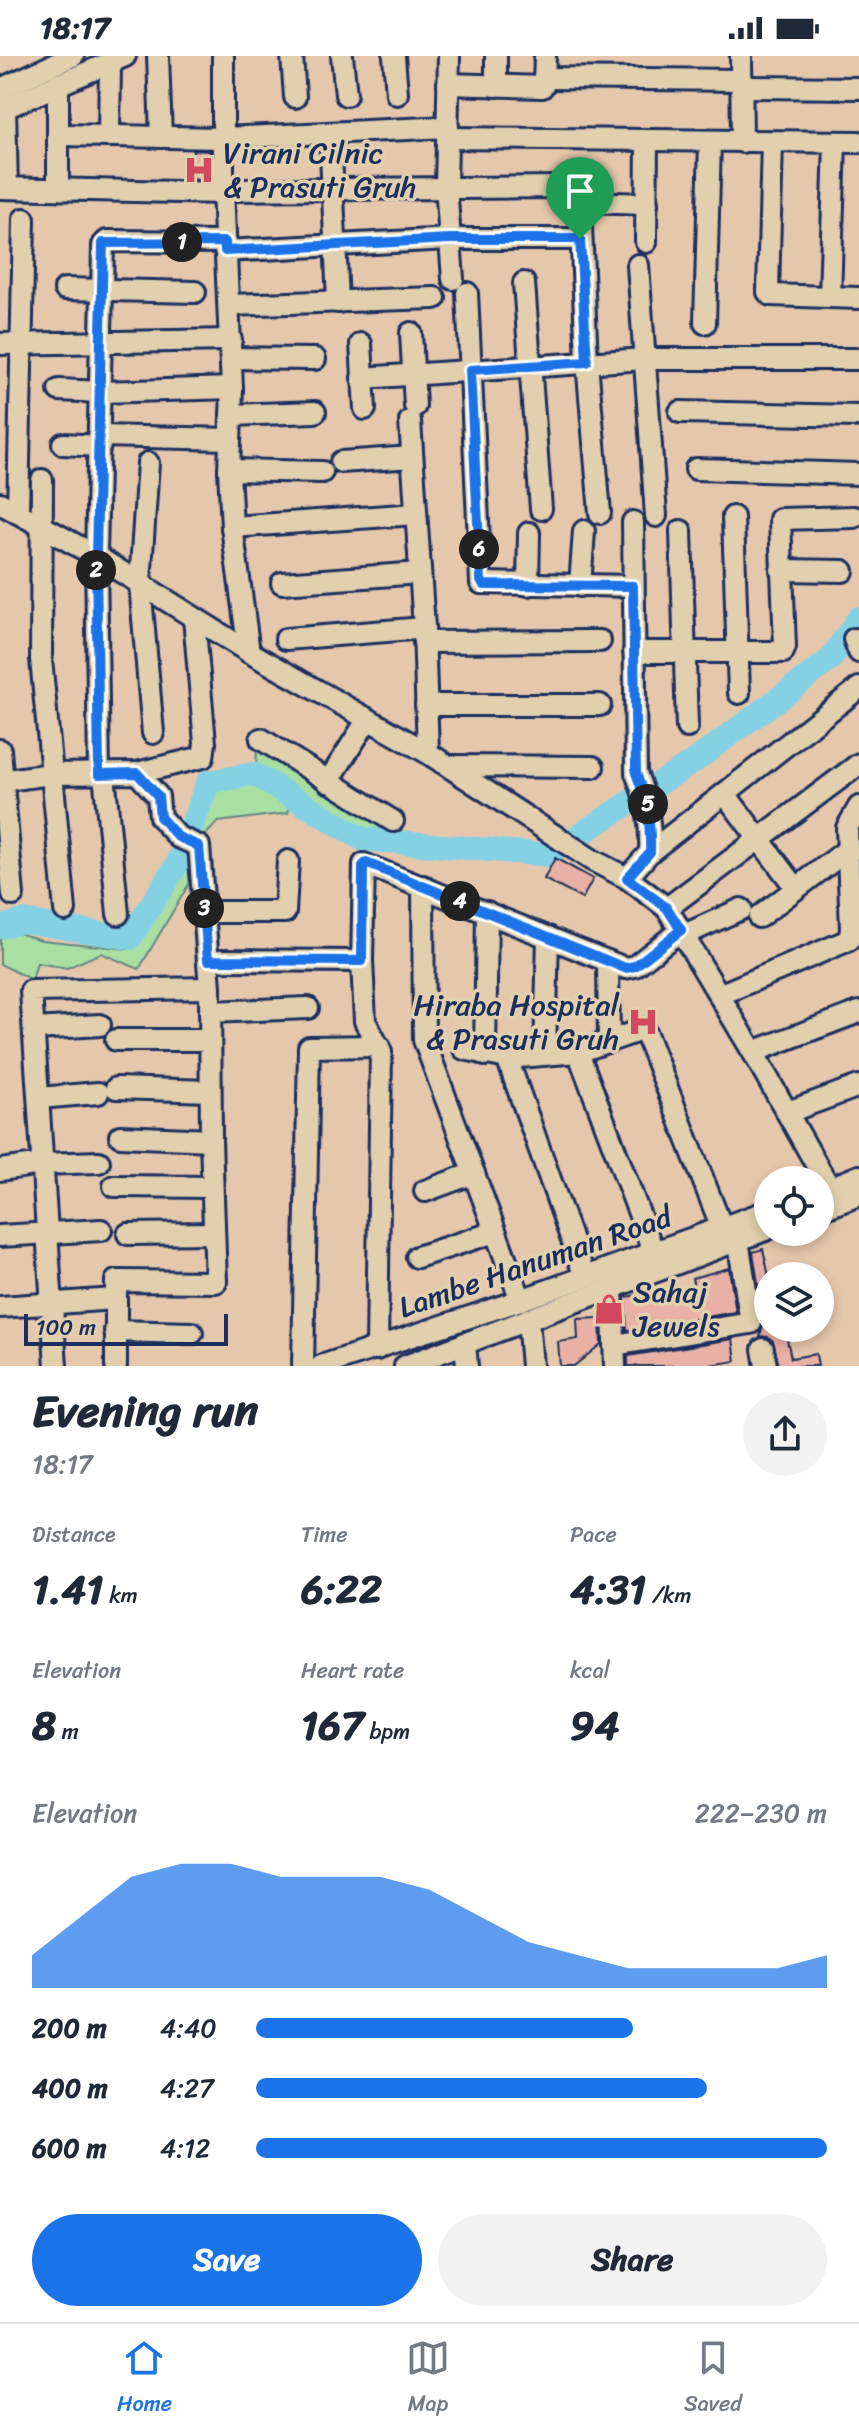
<!DOCTYPE html>
<html lang="en">
<head>
<meta charset="utf-8">
<style>
	:root { --surface:#fff; --page:#f2f2f3; --text:#1f2937; --muted:#747a83; --line:#e0e1e3; --accent:#1a73e8 }
	body { margin:0; font-family:Sriracha,sans-serif; background:var(--page); color:var(--text); height:100vh; display:flex; flex-direction:column; font-size:30px; white-space:nowrap }
	* { box-sizing:border-box; margin:0 }
	p { font-size:26px; color:var(--muted) }
	.icon { flex:none; width:44px; height:44px; fill:none; stroke:currentColor; stroke-width:2; stroke-linecap:round; stroke-linejoin:round }
	.map { position:relative; height:1310px; overflow:hidden }
	.panel { display:flex; flex-direction:column; background:var(--surface); flex:1 }
	.panel>* { flex:none }
	.buttons { position:absolute; left:754px; top:1110px; display:grid; gap:16px }
	.buttons a { display:grid; place-items:center; width:80px; height:80px; border-radius:50%; background:var(--surface); box-shadow:0 4px 12px #0003; font-size:40px }
	.scale { position:absolute; left:24px; bottom:20px; width:204px; box-sizing:border-box; padding-left:8px; border:4px solid #1b2f5e; border-top:0; font-size:22px; line-height:28px; white-space:nowrap; color:#1b2f5e; -webkit-text-stroke:6px #e1cfad; paint-order:stroke }
	.pin { position:absolute; display:grid; place-items:center; width:68px; height:68px; color:#fff; margin:-82px -34px; border-radius:50% 50% 50% 0; rotate:-45deg; box-shadow:0 0 8px #0007 }
	.pin .icon { rotate:45deg }
	.km { position:absolute; width:40px; height:40px; margin:-20px; border-radius:50%; background:#222; color:#fff; font-size:22px; line-height:40px; text-align:center }
	.round { display:grid; place-items:center; flex:none; width:84px; height:84px; border-radius:42px; background:var(--page) }
	.overview { display:flex; align-items:center; justify-content:space-between; height:136px; padding:0 32px }
	h1 { font-size:44px; font-weight:700; line-height:60px }
	.stats { display:grid; grid-template-columns:repeat(3,1fr); gap:12px; height:136px; padding:8px 32px }
	.stats div { display:grid; align-content:center }
	.stats b { font-size:40px; font-weight:700 }
	.stats small { font-size:22px; font-weight:400 }
	.stats p { font-size:22px }
	.chart { height:224px; padding:16px 32px }
	.chart p { display:flex; justify-content:space-between }
	.chart svg { width:100%; height:144px; margin-top:8px; fill:var(--accent); opacity:.7 }
	.cta { display:flex; gap:16px; margin-top:auto; padding:16px 32px }
	.cta a { flex:1; height:92px; border-radius:48px; background:var(--accent); color:#fff; font-size:32px; font-weight:700; line-height:92px; text-align:center }
	.cta a+a { background:var(--page); color:var(--text) }
	ul { padding:0 32px; list-style:none; font-size:26px }
	li { display:grid; grid-template-columns:128px 96px 1fr; align-items:center; height:60px }
	li i { height:20px; border-radius:10px; background:var(--accent) }
	.status { display:flex; justify-content:space-between; align-items:center; height:56px; padding:0 40px; background:var(--surface); direction:ltr }
	.status svg { height:22px; fill:currentColor }
	.menu { display:flex; justify-content:space-around; align-items:center; height:112px; border-top:2px solid var(--line); background:var(--surface); font-size:22px; color:var(--muted) }
	.menu a { display:grid; justify-items:center; gap:4px }
	.menu .on { color:var(--accent) }
	.map>svg:first-child { display:block }
	.green { fill:#aadfa2; stroke:#628780; stroke-width:2 }
	.lines { fill:none; stroke-linecap:round; stroke-linejoin:round }
	.river { stroke:#85d1e4; stroke-width:24 }
	.building { fill:#e9b0a5; stroke:#1b2f5e; stroke-width:2 }
	.minor-casing { stroke:#1b2f5e; stroke-width:26 }
	.minor { stroke:#e1cfad; stroke-width:20 }
	.route-casing { stroke:#fff; stroke-width:16 }
	.route { stroke:#1a73e8; stroke-width:10 }
	.labels { text-anchor:middle; dominant-baseline:central; stroke-width:7; stroke-linejoin:round; paint-order:stroke }
	.poi-label { font-size:30px; fill:#1b2f5e; stroke:#e1cfad; text-anchor:start }
	.street-label { font-size:30px; fill:#1b2f5e; stroke:#e1cfad }
</style>
</head>
<body>
<div class="status"><b>18:17</b><svg viewBox="0 0 49 12"><path d="M0 12V9h3v3zM5 12V6h3v6zM10 12V3h3v9zM15 12V0h3v12zM26 1h20v11H26zM47 4h2v5h-2z"/></svg></div>
<div class="map">
<svg width="859" height="1310" viewBox="0 0 859 1310">
	<rect width="100%" height="100%" fill="#e5c7ab"/>
	<filter id="ink" filterUnits="userSpaceOnUse"><feTurbulence type="fractalNoise" baseFrequency=".0125" numOctaves="2"/><feDisplacementMap in="SourceGraphic" scale="16" xChannelSelector="R" yChannelSelector="G"/><feConvolveMatrix kernelMatrix="1 2 1 2 8 2 1 2 1" color-interpolation-filters="sRGB"/></filter>
	<g filter="url(#ink)">
		<g class="green">
			<polygon points="257,690 388,773 378,784 256,716"/>
			<polygon points="254,727 291,744 288,757 218,766 189,796 193,821 139,913 101,897 67,912 37,907 32,924 0,908 0,880 14,876 42,884 127,893 156,855 180,803 193,764 218,731"/>
		</g>
		<g class="lines">
			<polyline class="river" points="0,871 23,865 130,882 178,807 208,726 254,718 362,783 548,799 696,704 830,604 859,562"/>
		</g>
		<g class="building">
			<polygon points="193,94 210,95 210,124 189,123"/>
			<polygon points="555,802 593,823 582,843 544,823"/>
			<polygon points="763,1193 768,1216 768,1272 780,1272 781,1278 786,1278 791,1302 816,1298 818,1310 779,1310 773,1285 768,1281 760,1280 764,1265 753,1196"/>
			<polygon points="729,1212 736,1256 627,1274 625,1241 694,1232 692,1222"/>
			<polygon points="600,1262 601,1288 574,1310 560,1310 558,1286 578,1283 577,1263"/>
			<polygon points="733,1283 736,1305 704,1310 628,1310 628,1300"/>
		</g>
		<g class="lines">
			<g class="minor-casing">
				<g id="minor">
					<polyline points="158,0 161,81"/>
					<polyline points="223,0 223,134 232,332 229,414 232,471 249,596"/>
					<polyline points="292,0 295,41"/>
					<polyline points="342,0 346,39"/>
					<polyline points="394,0 397,38"/>
					<polyline points="449,0 446,130 453,223"/>
					<polyline points="741,0 742,86"/>
					<polyline points="544,22 742,24"/>
					<polyline points="448,28 542,31 544,28 545,0"/>
					<polyline points="496,30 496,0"/>
					<polyline points="742,31 859,32"/>
					<polyline points="0,33 73,0"/>
					<polyline points="5,52 7,132"/>
					<polyline points="0,54 125,0"/>
					<polyline points="330,77 338,246"/>
					<polyline points="58,79 223,82 448,71"/>
					<polyline points="109,80 110,7"/>
					<polyline points="448,82 859,86"/>
					<polyline points="772,86 768,236 771,239 859,242"/>
					<polyline points="0,132 223,137"/>
					<polyline points="58,133 58,28"/>
					<polyline points="223,134 569,131"/>
					<polyline points="646,186 647,85"/>
					<polyline points="225,195 449,183 580,183"/>
					<polyline points="638,209 656,460"/>
					<polyline points="524,227 541,453"/>
					<polyline points="65,233 195,236"/>
					<polyline points="467,237 481,527 633,530"/>
					<polyline points="830,241 835,86"/>
					<polyline points="230,249 435,242"/>
					<polyline points="705,267 710,85"/>
					<polyline points="411,277 415,350"/>
					<polyline points="0,288 231,284"/>
					<polyline points="361,288 365,353"/>
					<polyline points="231,302 315,303"/>
					<polyline points="362,322 645,303 859,303"/>
					<polyline points="59,334 101,336 232,332"/>
					<polyline points="680,356 859,360"/>
					<polyline points="231,359 315,356"/>
					<polyline points="410,365 424,572 428,697"/>
					<polyline points="100,380 230,383"/>
					<polyline points="63,388 100,390"/>
					<polyline points="341,406 412,401"/>
					<polyline points="148,407 140,528 153,677"/>
					<polyline points="696,413 859,418"/>
					<polyline points="229,414 322,416"/>
					<polyline points="42,424 41,603 65,854"/>
					<polyline points="0,447 96,500 249,596 428,697 592,804 627,822 667,852 753,996 838,1147"/>
					<polyline points="18,457 24,163"/>
					<polyline points="600,457 587,306 580,148 583,146 647,148"/>
					<polyline points="733,461 739,637"/>
					<path d="M633,466L636,717C647,745 651,767 650,796"/>
					<polyline points="232,471 416,458"/>
					<polyline points="681,475 687,671"/>
					<polyline points="781,514 843,515"/>
					<polyline points="282,527 420,517"/>
					<polyline points="528,529 529,477"/>
					<polyline points="580,530 584,475"/>
					<polyline points="286,583 424,572"/>
					<polyline points="854,583 859,596"/>
					<polyline points="424,586 600,585"/>
					<polyline points="634,596 783,596 785,591 780,463 854,461"/>
					<polyline points="426,649 600,649"/>
					<polyline points="261,683 393,765"/>
					<polyline points="0,694 13,839"/>
					<polyline points="449,710 593,711"/>
					<polyline points="137,717 203,701 205,687 194,562"/>
					<polyline points="99,718 96,500 103,189 107,185 225,186"/>
					<polyline points="104,718 118,858"/>
					<polyline points="0,725 51,718 137,717 158,740 160,761 178,781 199,790 210,932 211,1084 216,1226 116,1225 116,1310"/>
					<polyline points="328,726 368,663"/>
					<polyline points="725,738 796,832"/>
					<polyline points="627,822 650,796 859,632"/>
					<polyline points="423,830 424,984 521,1244"/>
					<polyline points="667,852 859,708"/>
					<polyline points="204,856 285,856 288,805"/>
					<polyline points="759,861 847,794"/>
					<polyline points="684,879 741,853"/>
					<polyline points="208,904 362,905"/>
					<polyline points="608,905 609,985"/>
					<polyline points="719,939 849,884 851,874 847,772 859,751"/>
					<polyline points="210,956 308,952"/>
					<polyline points="35,973 100,969"/>
					<polyline points="116,984 210,984"/>
					<polyline points="464,993 507,1002 578,996 644,973 722,1172"/>
					<polyline points="578,996 654,1197"/>
					<polyline points="753,996 859,956"/>
					<polyline points="545,998 548,881"/>
					<polyline points="485,999 487,856"/>
					<polyline points="507,1002 585,1221"/>
					<polyline points="116,1032 210,1035"/>
					<polyline points="39,1042 98,1037"/>
					<polyline points="788,1056 859,1030"/>
					<polyline points="120,1080 211,1084"/>
					<polyline points="0,1114 42,1108 99,1106"/>
					<polyline points="114,1130 212,1131"/>
					<polyline points="425,1135 474,1117"/>
					<polyline points="820,1136 859,1120"/>
					<polyline points="820,1154 859,1139"/>
					<polyline points="128,1178 214,1177"/>
					<polyline points="0,1180 101,1174"/>
					<polyline points="417,1201 495,1176"/>
					<polyline points="612,1232 615,1310"/>
					<polyline points="0,1251 115,1243"/>
					<polyline points="528,1263 532,1310"/>
					<polyline points="115,1275 192,1277"/>
					<polyline points="465,1287 467,1310"/>
					<polyline points="614,1289 751,1267 738,1184"/>
					<polyline points="377,1293 381,996 365,965 362,905 364,808 625,912 635,910 681,874"/>
					<polyline points="763,1293 766,1310"/>
					<polyline points="56,1310 31,935 210,932"/>
					<polyline points="303,1310 309,991 379,990"/>
					<polyline points="321,1310 521,1244 768,1155"/>
					<polyline points="405,1310 768,1173"/>
				</g>
			</g>
			<use href="#minor" class="minor"/>
		</g>
	</g>
	<g class="lines" filter="url(#ink)">
		<g class="route-casing">
			<path id="route" d="M449,183H580L587,306L470,314L481,525L484,529L633,530L636,717C647,745 651,767 650,796L627,822L667,852L681,874L635,910L625,912L366,807L363,810L362,905L208,904L199,790L178,781L160,761L158,740L137,717L99,718L96,500L103,187L225,186V195Z"/>
		</g>
		<use href="#route" class="route"/>
	</g>
	<defs>
		<g id="hospital-bare" transform="scale(2.4)"><path d="M-5-5h3v3.5h4V-5h3V5h-3V1.5h-4V5h-3Z" fill="#d1495b" stroke="#e1cfad" stroke-width="2.5" paint-order="stroke"/></g>
		<g id="shop-bare" transform="scale(2.4)"><path d="M-5-2.5h2.3a2.7 3.5 0 0 1 5.4 0H5L5.5 6h-11ZM-1.5-2.5h3a1.5 2.3 0 0 0-3 0Z" fill="#d1495b" stroke="#e1cfad" stroke-width="2.5" paint-order="stroke"/></g>
	</defs>
	<g fill-rule="evenodd">
		<use href="#hospital-bare" x="199" y="114"/>
		<use href="#hospital-bare" x="643" y="966"/>
		<use href="#shop-bare" x="609" y="1253"/>
	</g>
	<g class="labels">
		<g class="poi-label">
			<text x="223" y="97">Virani Cilnic<tspan x="223" dy="34">&amp; Prasuti Gruh</tspan></text>
			<text x="619" y="949" text-anchor="end">Hiraba Hospital<tspan x="619" dy="34">&amp; Prasuti Gruh</tspan></text>
			<text x="633" y="1236">Sahaj<tspan x="633" dy="34">Jewels</tspan></text>
		</g>
		<g class="street-label">
			<text transform="translate(535 1206) rotate(-19)">Lambe Hanuman Road</text>
		</g>
	</g>
</svg>
<div class="buttons">
<a><svg class="icon" aria-label="locate" viewBox="0 0 24 24"><circle cx="12" cy="12" r="6"/><path d="M12 2v4M12 18v4M2 12h4M18 12h4"/></svg></a>
<a><svg class="icon" aria-label="layers" viewBox="0 0 24 24"><path d="M12 4l9 5-9 5-9-5zM3 14l9 5 9-5"/></svg></a>
</div>
<div class="scale">100 m</div>
<div class="pin" style="left:580px;top:183px;background:#1e9e55"><svg class="icon" aria-label="arrive" viewBox="0 0 24 24"><path d="M6 21V4h12l-3 4 3 4H6"/></svg></div>
<b class="km" style="left:182px;top:186px">1</b>
<b class="km" style="left:96px;top:514px">2</b>
<b class="km" style="left:204px;top:852px">3</b>
<b class="km" style="left:460px;top:845px">4</b>
<b class="km" style="left:648px;top:748px">5</b>
<b class="km" style="left:479px;top:493px">6</b>
</div>
<section class="panel">
<div class="overview"><div><h1>Evening run</h1><p>18:17</p></div><a class="round"><svg class="icon" aria-label="share" viewBox="0 0 24 24"><path d="M12 15V3M7 8l5-5 5 5M5 13v7h14v-7"/></svg></a></div>
<div class="stats">
<div><p>Distance</p><b>1.41<small> km</small></b></div>
<div><p>Time</p><b>6:22</b></div>
<div><p>Pace</p><b>4:31<small> /km</small></b></div>
</div>
<div class="stats">
<div><p>Elevation</p><b>8<small> m</small></b></div>
<div><p>Heart rate</p><b>167<small> bpm</small></b></div>
<div><p>kcal</p><b>94</b></div>
</div>
<div class="chart"><p><span>Elevation</span>222–230 m</p>
<svg viewBox="0 0 160 44" preserveAspectRatio="none"><path d="M0 44V34L10 22L20 10L30 6L40 6L50 10L60 10L70 10L80 14L90 22L100 30L110 34L120 38L130 38L140 38L150 38L160 34V44z"/></svg>
</div>
<ul>
<li><b>200 m</b>4:40<i style="width:66%"></i></li>
<li><b>400 m</b>4:27<i style="width:79%"></i></li>
<li><b>600 m</b>4:12<i style="width:100%"></i></li>
</ul>
<div class="cta"><a>Save</a><a>Share</a></div>
</section>
<nav class="menu">
<a class="on"><svg class="icon" aria-label="home" viewBox="0 0 24 24"><path d="M3 11l9-7 9 7M6 9v11h12V9"/></svg>Home</a>
<a><svg class="icon" aria-label="map" viewBox="0 0 24 24"><path d="M3 6l6-2 6 2 6-2v14l-6 2-6-2-6 2zM9 4v14M15 6v14"/></svg>Map</a>
<a><svg class="icon" aria-label="saved" viewBox="0 0 24 24"><path d="M7 4h10v16l-5-4-5 4z"/></svg>Saved</a>
</nav>
</body>
</html>
